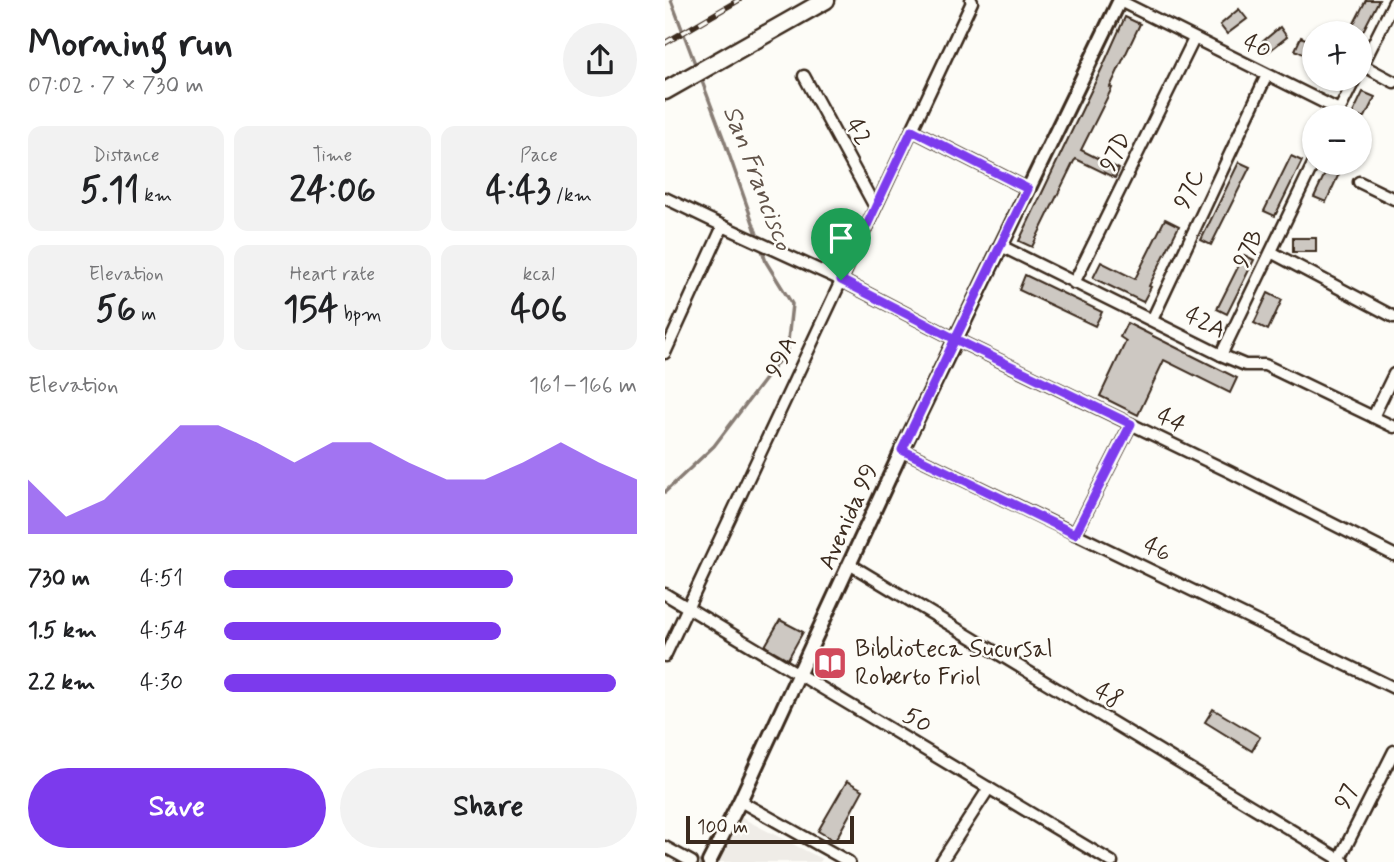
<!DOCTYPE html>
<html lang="en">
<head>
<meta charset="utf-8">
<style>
	:root { --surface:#fff; --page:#f2f2f2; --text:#202124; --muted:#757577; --accent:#7c3aed }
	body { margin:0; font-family:Mynerve,sans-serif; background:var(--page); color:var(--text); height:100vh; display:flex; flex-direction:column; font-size:26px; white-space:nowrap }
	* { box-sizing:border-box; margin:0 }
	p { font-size:23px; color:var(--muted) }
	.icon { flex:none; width:38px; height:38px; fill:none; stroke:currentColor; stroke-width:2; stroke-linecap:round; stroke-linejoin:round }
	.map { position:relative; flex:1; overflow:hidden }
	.panel { display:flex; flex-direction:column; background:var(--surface); width:665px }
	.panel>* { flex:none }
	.tools { position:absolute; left:637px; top:21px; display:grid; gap:14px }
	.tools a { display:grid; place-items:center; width:70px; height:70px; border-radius:50%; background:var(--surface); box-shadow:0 2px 5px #0004; font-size:35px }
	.scale { position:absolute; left:21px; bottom:18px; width:168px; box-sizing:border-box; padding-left:7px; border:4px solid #3b2a1e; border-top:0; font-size:19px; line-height:24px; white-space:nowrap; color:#3b2a1e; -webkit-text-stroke:5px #fdfcf7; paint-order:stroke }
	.pin { position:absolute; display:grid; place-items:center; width:60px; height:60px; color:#fff; margin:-72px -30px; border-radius:50% 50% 50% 0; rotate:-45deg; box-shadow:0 0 7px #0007 }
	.pin .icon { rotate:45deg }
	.round { display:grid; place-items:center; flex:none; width:74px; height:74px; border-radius:37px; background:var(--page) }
	.headline { display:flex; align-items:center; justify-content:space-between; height:119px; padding:0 28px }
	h1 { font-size:38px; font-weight:700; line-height:52px }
	.figures { display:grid; grid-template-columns:repeat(3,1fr); gap:10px; height:119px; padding:7px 28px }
	.figures div { display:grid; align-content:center; border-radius:14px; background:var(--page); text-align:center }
	.figures b { font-size:35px; font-weight:700 }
	.figures small { font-size:19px; font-weight:400 }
	.figures p { font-size:19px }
	.chart { height:196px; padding:14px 28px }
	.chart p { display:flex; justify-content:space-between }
	.chart svg { width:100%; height:126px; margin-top:7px; fill:var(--accent); opacity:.7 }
	.cta { display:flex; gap:14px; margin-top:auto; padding:14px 28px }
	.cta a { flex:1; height:80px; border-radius:42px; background:var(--accent); color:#fff; font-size:28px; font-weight:700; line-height:80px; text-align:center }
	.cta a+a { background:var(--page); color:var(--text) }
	ul { padding:0 28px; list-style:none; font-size:23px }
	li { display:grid; grid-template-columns:112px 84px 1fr; align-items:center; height:52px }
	li i { height:18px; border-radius:9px; background:var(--accent) }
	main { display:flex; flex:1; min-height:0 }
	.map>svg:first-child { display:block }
	.built { fill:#efece7 }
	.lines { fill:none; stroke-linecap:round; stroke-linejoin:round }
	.stream { stroke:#887d74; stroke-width:3.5 }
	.building { fill:#cdc8c2; stroke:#3b2a1e; stroke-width:2 }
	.minor-casing { stroke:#3b2a1e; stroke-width:15 }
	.tertiary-casing { stroke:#3b2a1e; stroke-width:18 }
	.primary-casing { stroke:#3b2a1e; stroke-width:21 }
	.minor { stroke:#fdfcf7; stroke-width:10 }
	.tertiary { stroke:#fdfcf7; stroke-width:12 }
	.primary { stroke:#fdfcf7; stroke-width:16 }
	.rail-casing { stroke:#3b2a1e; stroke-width:6 }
	.rail { stroke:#fdfcf7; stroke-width:3.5; stroke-dasharray:10; stroke-linecap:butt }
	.route-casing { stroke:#fff; stroke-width:14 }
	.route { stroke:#7c3aed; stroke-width:9 }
	.labels { text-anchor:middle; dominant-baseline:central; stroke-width:5; stroke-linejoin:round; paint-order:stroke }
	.street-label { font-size:24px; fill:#3b2a1e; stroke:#fdfcf7 }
	.poi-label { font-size:24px; fill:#3b2a1e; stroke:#fdfcf7; text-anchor:start }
	.water-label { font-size:26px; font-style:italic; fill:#615349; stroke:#fdfcf7 }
</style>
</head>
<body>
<main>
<section class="panel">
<div class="headline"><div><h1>Morning run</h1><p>07:02 · 7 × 730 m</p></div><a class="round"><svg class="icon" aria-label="share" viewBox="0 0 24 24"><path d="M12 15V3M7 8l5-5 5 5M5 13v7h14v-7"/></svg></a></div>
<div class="figures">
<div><p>Distance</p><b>5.11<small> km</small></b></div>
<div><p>Time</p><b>24:06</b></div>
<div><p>Pace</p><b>4:43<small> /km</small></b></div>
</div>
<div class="figures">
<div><p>Elevation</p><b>56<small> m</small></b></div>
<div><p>Heart rate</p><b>154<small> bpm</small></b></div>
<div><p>kcal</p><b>406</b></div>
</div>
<div class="chart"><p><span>Elevation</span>161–166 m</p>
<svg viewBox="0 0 160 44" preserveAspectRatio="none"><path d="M0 44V25L10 38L20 32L30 19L40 6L50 6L60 12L70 19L80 12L90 12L100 19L110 25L120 25L130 19L140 12L150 19L160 25V44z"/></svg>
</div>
<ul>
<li><b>730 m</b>4:51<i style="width:70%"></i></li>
<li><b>1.5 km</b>4:54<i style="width:67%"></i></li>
<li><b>2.2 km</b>4:30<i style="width:95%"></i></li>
</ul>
<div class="cta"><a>Save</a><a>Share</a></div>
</section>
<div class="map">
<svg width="729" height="862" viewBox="0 0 729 862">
	<rect width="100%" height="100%" fill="#fdfcf7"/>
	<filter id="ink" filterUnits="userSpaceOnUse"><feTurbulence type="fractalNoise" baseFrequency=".0143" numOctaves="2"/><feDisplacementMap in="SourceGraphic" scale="14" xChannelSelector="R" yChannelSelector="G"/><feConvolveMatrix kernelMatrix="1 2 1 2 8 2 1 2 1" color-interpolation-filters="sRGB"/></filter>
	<g filter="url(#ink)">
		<polygon class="built" points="77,818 157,859 155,862 54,862"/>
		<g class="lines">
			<g class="stream">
				<polyline points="6,0 32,69"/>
				<polyline points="35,76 59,140 94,240"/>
				<polyline points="0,492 49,446 122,350 127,304 101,262 96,247"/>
			</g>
		</g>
		<g class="building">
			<polygon points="701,0 714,0 697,33 684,33"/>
			<polygon points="574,9 582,19 562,34 555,25"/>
			<polygon points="460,17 475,24 445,87 447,88 416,150 454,169 450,178 411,159 409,161 367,247 354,241 437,68"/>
			<polygon points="615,27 622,37 603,52 596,43"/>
			<polygon points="636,37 649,43 649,59 630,50"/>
			<polygon points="698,92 710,97 700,117 686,117"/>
			<polygon points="626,156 637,161 610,216 599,211"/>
			<polygon points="574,162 585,167 546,245 536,240"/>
			<polygon points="665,163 679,163 661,202 649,197"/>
			<polygon points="500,219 514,226 484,286 486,287 478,302 428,278 436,262 470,279"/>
			<rect x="628" y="238" width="23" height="14"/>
			<polygon points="579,255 589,260 562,314 552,309"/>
			<polygon points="360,275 437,312 430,326 354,290"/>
			<polygon points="603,293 617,300 603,330 589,323"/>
			<polygon points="462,323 572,378 565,393 499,360 473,415 435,396 461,341 455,337"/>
			<polygon points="115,620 138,632 123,659 100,646"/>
			<polygon points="548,709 595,737 587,751 540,722"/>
			<polygon points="182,781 198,790 170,841 153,831"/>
		</g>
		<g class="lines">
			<g class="minor-casing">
				<g id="minor">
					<polyline points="455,1 674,110"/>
					<polyline points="697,65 729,82"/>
					<polyline points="695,70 729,2"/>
					<polyline points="139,76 210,207"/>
					<polyline points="671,117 690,79"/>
					<polyline points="247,130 363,189"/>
					<polyline points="694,182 729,199"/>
					<polyline points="0,198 58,226 176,280 290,339 565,472 729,555"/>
					<polyline points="336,246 556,355 580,365 600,365 729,427"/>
					<polyline points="606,252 729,317"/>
					<polyline points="409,283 529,39"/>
					<polyline points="487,320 602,75"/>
					<polyline points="0,353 58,226"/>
					<polyline points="556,355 649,162"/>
					<polyline points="708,417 729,374"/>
					<polyline points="237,450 729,688"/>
					<polyline points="410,534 466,424"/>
					<polyline points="186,565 679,862"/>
					<polyline points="0,594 447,862"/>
					<polyline points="0,656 307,2 306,0"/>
					<polyline points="75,801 184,862"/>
					<polyline points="0,847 27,862"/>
					<polyline points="276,862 324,788"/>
					<polyline points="673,862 729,751"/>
				</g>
			</g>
			<g class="tertiary-casing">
				<polyline id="tertiary" points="44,862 75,801 237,450 455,0"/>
			</g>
			<g class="primary-casing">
				<polyline id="primary" points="0,91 161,0"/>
			</g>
			<use href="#minor" class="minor"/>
			<use href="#tertiary" class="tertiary"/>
			<use href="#primary" class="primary"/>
			<g class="rail-casing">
				<polyline id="rail" points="0,43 74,0"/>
			</g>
			<use href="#rail" class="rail"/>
		</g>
	</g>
	<g class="lines" filter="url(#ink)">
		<g class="route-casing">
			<polyline id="route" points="176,280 290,339 237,450 410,534 466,424 290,339 363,189 247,130 176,280"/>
		</g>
		<use href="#route" class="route"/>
	</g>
	<defs>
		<g id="library-square" transform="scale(1.75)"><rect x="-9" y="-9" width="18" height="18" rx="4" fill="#d1495b" stroke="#fdfcf7"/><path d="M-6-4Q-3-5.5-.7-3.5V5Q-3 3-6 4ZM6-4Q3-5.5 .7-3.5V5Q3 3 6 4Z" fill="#fff"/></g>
	</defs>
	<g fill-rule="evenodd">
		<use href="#library-square" x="165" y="663"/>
	</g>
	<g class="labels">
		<g class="street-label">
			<text transform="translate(592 47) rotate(26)">40</text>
			<text transform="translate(193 132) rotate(61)">42</text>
			<text transform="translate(451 152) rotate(-64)">97D</text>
			<text transform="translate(525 189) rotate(-65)">97C</text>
			<text transform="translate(584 249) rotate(-64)">97B</text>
			<text transform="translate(540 323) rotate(27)">42A</text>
			<text transform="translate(117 357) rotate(-65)">99A</text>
			<text transform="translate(506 421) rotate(26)">44</text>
			<text transform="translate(184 517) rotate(-66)">Avenida 99</text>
			<text transform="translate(492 550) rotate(26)">46</text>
			<text transform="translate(443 696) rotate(31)">48</text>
			<text transform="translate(252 721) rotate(31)">50</text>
			<text transform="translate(682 797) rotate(-63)">97</text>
		</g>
		<g class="poi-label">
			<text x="190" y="649">Biblioteca Sucursal<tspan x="190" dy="28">Roberto Friol</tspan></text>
		</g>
		<g class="water-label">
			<text transform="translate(92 178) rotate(69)">San Francisco</text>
		</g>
	</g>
</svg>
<div class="tools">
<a>+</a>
<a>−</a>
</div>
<div class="scale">100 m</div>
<div class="pin" style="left:176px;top:280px;background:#1e9e55"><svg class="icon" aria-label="arrive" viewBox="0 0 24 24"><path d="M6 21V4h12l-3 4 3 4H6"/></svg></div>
</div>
</main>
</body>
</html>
